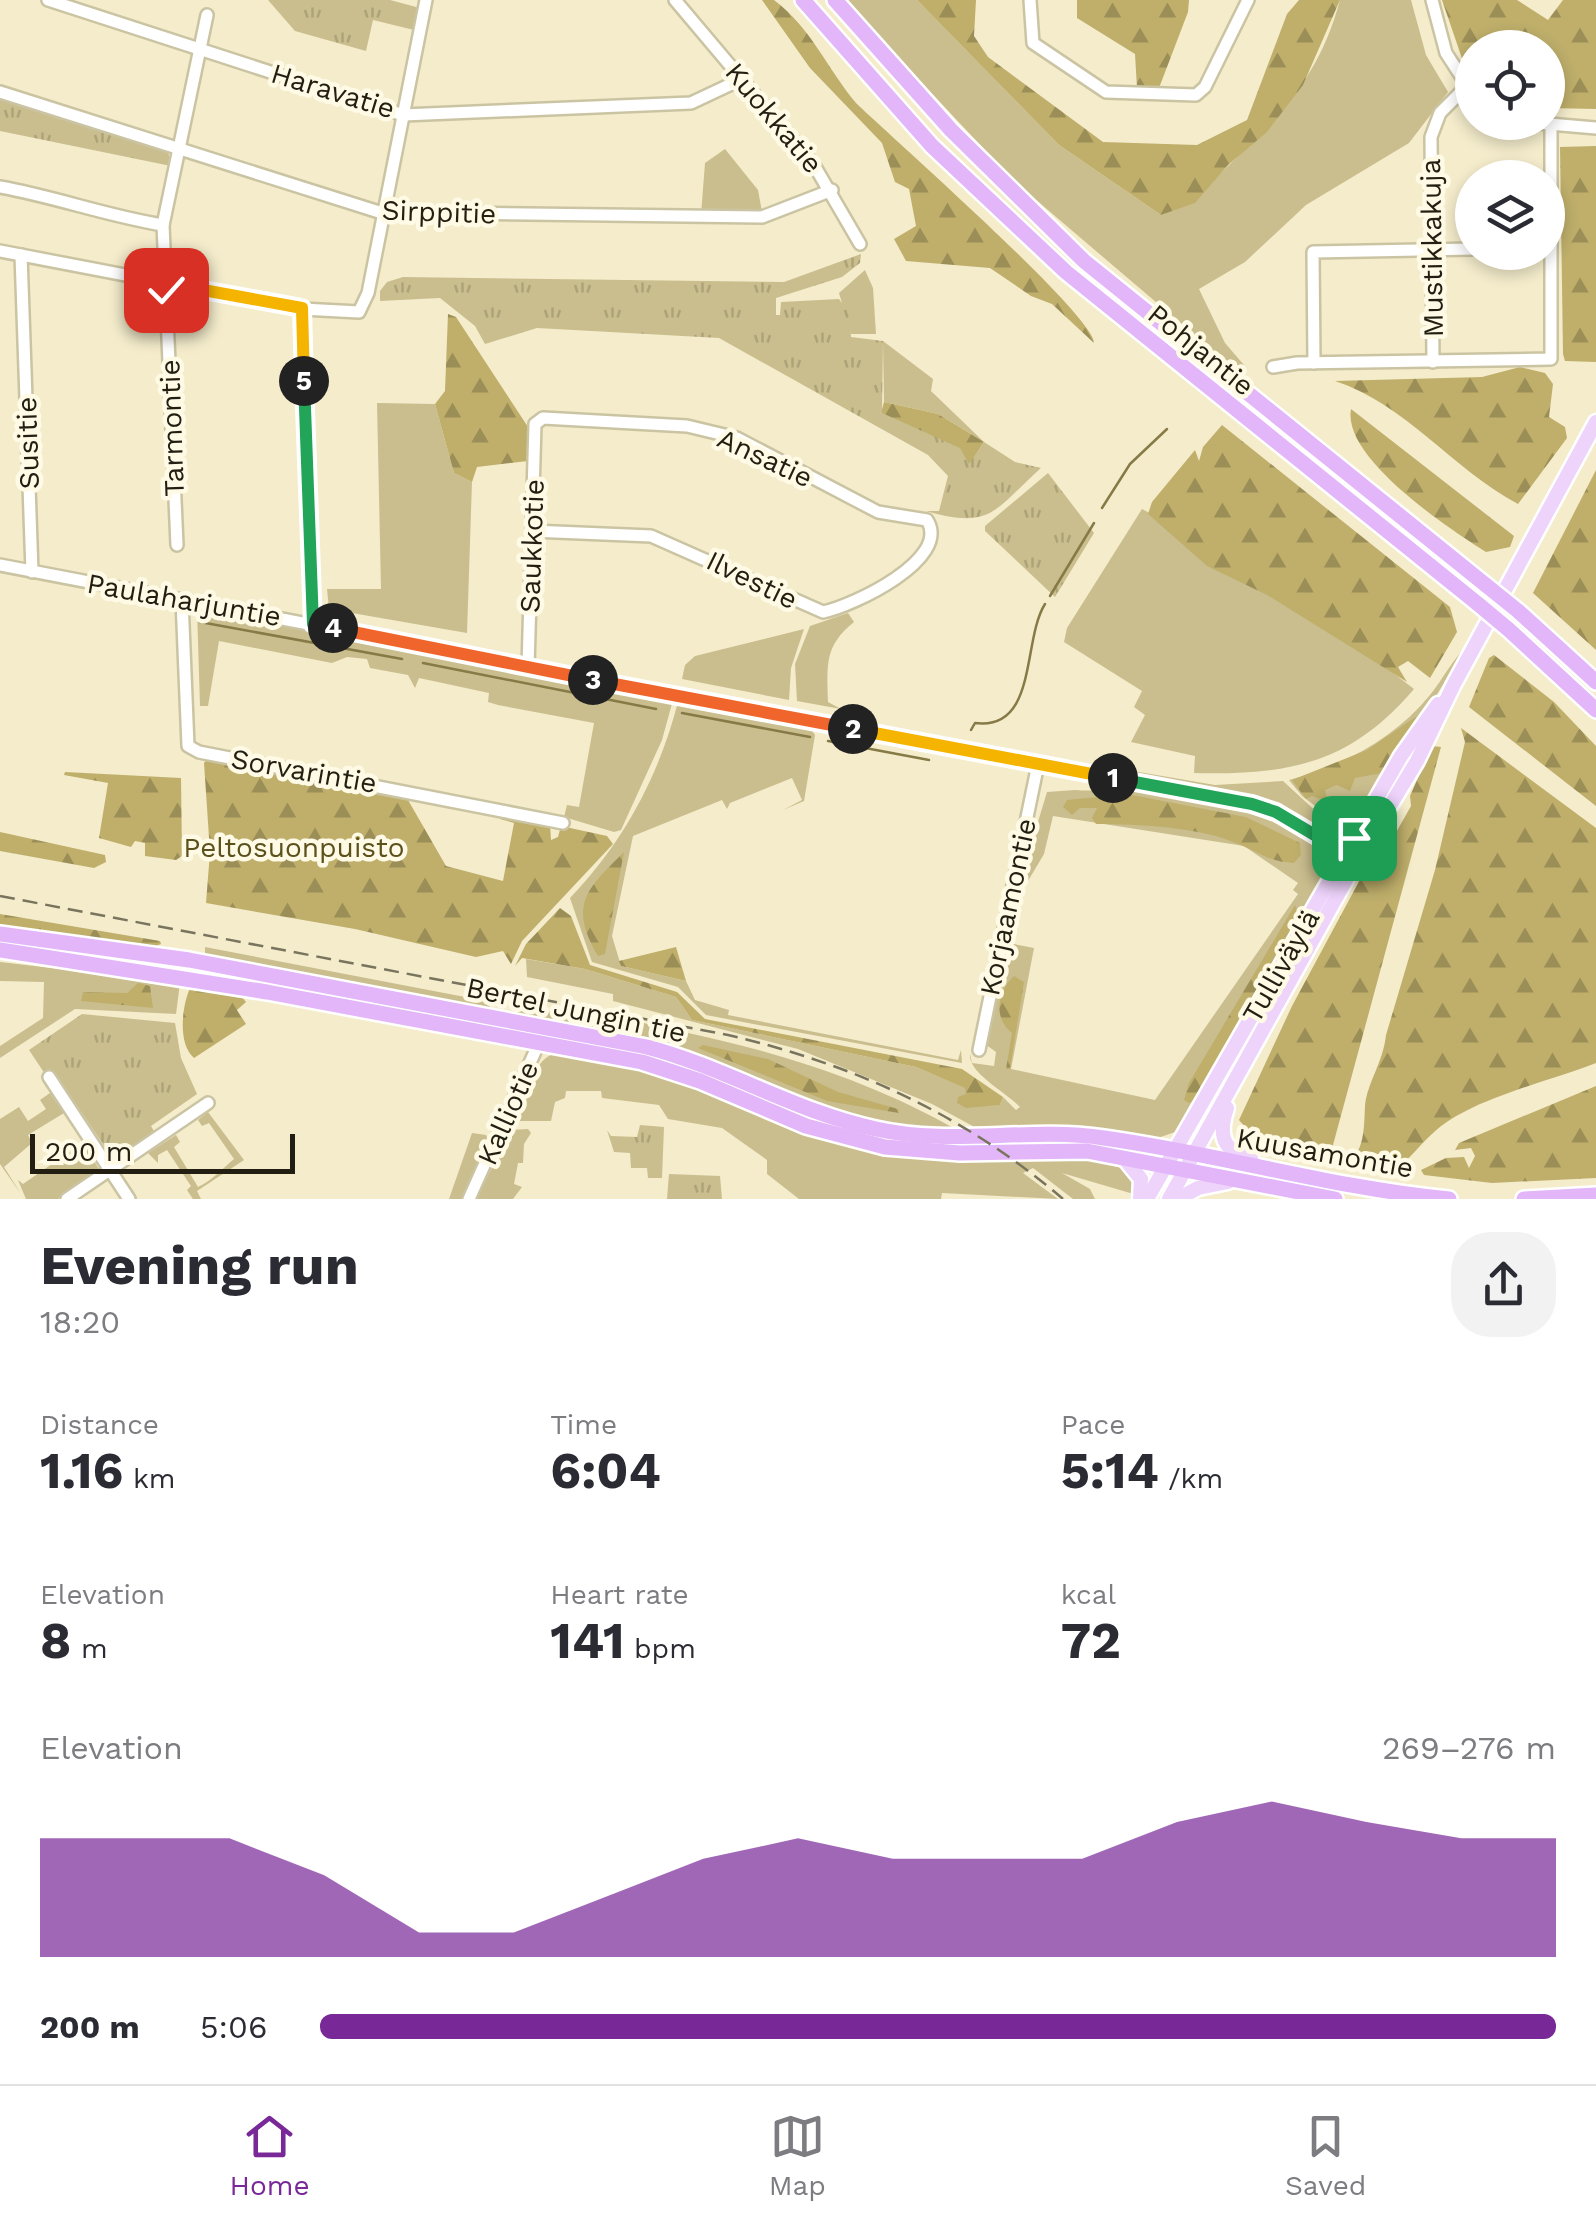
<!DOCTYPE html>
<html lang="en">
<head>
<meta charset="utf-8">
<style>
	:root { --surface:#fff; --page:#f2f2f3; --text:#2b2b33; --muted:#7c7c81; --line:#e1e1e2; --accent:#792898 }
	body { margin:0; font-family:"Work Sans",sans-serif; background:var(--page); color:var(--text); height:100vh; display:flex; flex-direction:column; font-size:38px; white-space:nowrap }
	* { box-sizing:border-box; margin:0 }
	p { font-size:32px; color:var(--muted) }
	.icon { flex:none; width:55px; height:55px; fill:none; stroke:currentColor; stroke-width:2; stroke-linecap:round; stroke-linejoin:round }
	.map { position:relative; height:1199px; overflow:hidden }
	.details { display:flex; flex-direction:column; background:var(--surface); flex:1 }
	.details>* { flex:none }
	.controls { position:absolute; left:1455px; top:30px; display:grid; gap:20px }
	.controls a { display:grid; place-items:center; width:110px; height:110px; border-radius:50%; background:var(--surface); box-shadow:0 5px 15px #0003; font-size:50px }
	.scale { position:absolute; left:30px; bottom:25px; width:265px; box-sizing:border-box; padding-left:10px; border:5px solid #221f12; border-top:0; font-size:28px; line-height:35px; white-space:nowrap; color:#221f12; -webkit-text-stroke:8px #fefae5; paint-order:stroke }
	.pin { position:absolute; display:grid; place-items:center; width:85px; height:85px; color:#fff; margin:-42px; border-radius:20px; box-shadow:0 5px 15px #0006 }
	.km { position:absolute; width:50px; height:50px; margin:-25px; border-radius:50%; background:#222; color:#fff; font-size:28px; line-height:50px; text-align:center }
	.round { display:grid; place-items:center; flex:none; width:105px; height:105px; border-radius:40px; background:var(--page) }
	.overview { display:flex; align-items:center; justify-content:space-between; height:170px; padding:0 40px }
	h1 { font-size:55px; font-weight:700; line-height:75px }
	.figures { display:grid; grid-template-columns:repeat(3,1fr); gap:15px; height:170px; padding:10px 40px }
	.figures div { display:grid; align-content:center }
	.figures b { font-size:50px; font-weight:700 }
	.figures small { font-size:28px; font-weight:400 }
	.figures p { font-size:28px }
	.chart { height:280px; padding:20px 40px }
	.chart p { display:flex; justify-content:space-between }
	.chart svg { width:100%; height:180px; margin-top:10px; fill:var(--accent); opacity:.7 }
	ul { padding:0 40px; list-style:none; font-size:32px }
	li { display:grid; grid-template-columns:160px 120px 1fr; align-items:center; height:75px }
	li i { height:25px; border-radius:12px; background:var(--accent) }
	.dock { display:flex; justify-content:space-around; align-items:center; height:140px; border-top:2px solid var(--line); background:var(--surface); font-size:28px; color:var(--muted) }
	.dock a { display:grid; justify-items:center; gap:5px }
	.dock .current { color:var(--accent) }
	.map>svg:first-child { display:block }
	.grass { fill:#cabe8e }
	.forest { fill:url(#forest-firs) }
	.park { fill:url(#park-tufts) }
	.lines { fill:none; stroke-linecap:round; stroke-linejoin:round }
	.stream { stroke:#867a47; stroke-width:2.5 }
	.minor-casing { stroke:#cbc4a3; stroke-width:16 }
	.major-casing { stroke:#fff; stroke-width:19 }
	.highway-casing { stroke:#fff; stroke-width:20 }
	.minor { stroke:#fff; stroke-width:11 }
	.major { stroke:#eed3fb; stroke-width:14 }
	.highway { stroke:#e3b5f9; stroke-width:15 }
	.rail { stroke:#79745e; stroke-width:2.5; stroke-dasharray:15 8; stroke-linecap:butt }
	.highway-bridge-casing { stroke:#fff; stroke-width:20; stroke-linecap:butt }
	.highway-bridge { stroke:#e3b5f9; stroke-width:15 }
	.split-1-casing { stroke:#fff; stroke-width:20 }
	.split-2-casing { stroke:#fff; stroke-width:20 }
	.split-3-casing { stroke:#fff; stroke-width:20 }
	.split-4-casing { stroke:#fff; stroke-width:20 }
	.split-5-casing { stroke:#fff; stroke-width:20 }
	.split-6-casing { stroke:#fff; stroke-width:20 }
	.split-1 { stroke:#22a559; stroke-width:12 }
	.split-2 { stroke:#f5b400; stroke-width:12 }
	.split-3 { stroke:#f0652b; stroke-width:12 }
	.split-4 { stroke:#f0652b; stroke-width:12 }
	.split-5 { stroke:#22a559; stroke-width:12 }
	.split-6 { stroke:#f5b400; stroke-width:12 }
	.labels { text-anchor:middle; dominant-baseline:central; stroke-width:9; stroke-linejoin:round; paint-order:stroke }
	.street-label { font-size:28px; fill:#221f12; stroke:#fefae5 }
	.park-label { font-size:28px; fill:#5c501c; stroke:#fefae5 }
</style>
</head>
<body>
<div class="map">
<svg width="1596" height="1199" viewBox="0 0 1596 1199">
	<defs>
		<pattern id="forest-firs" width="22" height="20" patternUnits="userSpaceOnUse" patternTransform="scale(2.5)"><rect width="22" height="20" fill="#bfaf6b"/><path d="M5 1l3.5 6h-7zM16 11l3.5 6h-7z" fill="#9b8e57"/></pattern>
		<pattern id="park-tufts" width="24" height="20" patternUnits="userSpaceOnUse" patternTransform="scale(2.5)"><rect width="24" height="20" fill="#cabe8e"/><path d="M3 7l-1-3M5 7V3M7 7l1-3M15 17l-1-3M17 17v-4M19 17l1-3" fill="none" stroke="#ada379"/></pattern>
	</defs>
	<rect width="100%" height="100%" fill="#f4eccb"/>
	<g class="grass">
		<path d="M844,0H917L1059,145L1161,215C1201,201 1199,193 1228,166C1282,113 1319,77 1340,0H1411L1426,55L1448,92L1409,143L1306,205L1245,262L1199,289L1225,343L1244,365L1238,372L1015,182Z"/>
		<polygon points="725,149 758,190 762,212 701,215 705,163"/>
		<polygon points="865,270 873,288 876,334 851,334 839,293"/>
		<polygon points="883,341 933,379 931,391 984,442 938,414 884,402"/>
		<polygon points="377,403 435,404 454,473 472,482 467,633 329,609 327,589 381,589"/>
		<path d="M1142,509L1264,574L1414,689C1350,764 1290,775 1194,773L1195,756L1131,742L1145,715L1134,707L1142,691L1064,642L1067,628Z"/>
		<polygon points="197,609 673,700 662,740 621,830 614,832 564,817 567,805 579,807 594,723 498,705 488,702 489,693 419,678 415,688 408,675 370,668 367,659 347,657 332,663 219,641 208,706 200,706"/>
		<path d="M848,613L854,622C824,646 827,665 828,702L841,709L797,701L795,664L810,626Z"/>
		<polygon points="804,629 791,668 789,700 682,679 685,665 695,656"/>
		<path d="M1468,645L1356,823L1335,821L1302,796L1289,780C1343,766 1394,739 1430,695C1443,679 1454,657 1468,645Z"/>
		<path d="M678,702L809,726L815,735L804,801L783,810L802,800L792,778L730,803L727,809L722,800L633,836L612,936L621,966L686,981L695,1000L729,1010L728,1015L958,1060L961,1050L962,1063L706,1015L678,987L592,962L570,898C623,843 659,776 678,702Z"/>
		<polygon points="1051,757 1215,785 1283,781 1333,827 1327,829 1261,801"/>
		<path d="M1075,790C1096,792 1107,788 1127,790C1178,795 1302,813 1326,863L1325,878L1290,928L1283,951L1178,1131L1152,1140L1151,1136L1132,1133L980,1130L932,1104L798,1049L613,1001V994L527,977L526,959L585,969L676,997L692,1020L916,1067L966,1088L969,1106L1000,1105L1003,1097L1016,1110L1020,1107C1006,1092 968,1073 970,1054L972,1063L994,1066L996,1052L985,1044L1009,943L1034,948L1011,1069L1155,1100L1298,894L1293,890L1298,883L1244,846L1053,816L1044,854L1025,886L1021,878L1047,792Z"/>
		<polygon points="205,947 491,1002 489,1010 205,957"/>
		<polygon points="0,962 180,983 176,1014 75,1009 0,1058 0,1046 43,1018 44,982 0,981"/>
		<path d="M519,1008L639,1021L671,1033L679,1031C779,1052 871,1081 959,1131L898,1126L845,1115L517,1015Z"/>
		<path d="M568,1053L668,1075L836,1141L1058,1155L1117,1166L1133,1175L1137,1195L1062,1173L1090,1189L1095,1199H1073L1033,1168L1023,1173L1058,1199L942,1193L941,1199H799L767,1174V1160L722,1128L668,1119L659,1105L602,1098L601,1091H566L565,1098L555,1102L551,1121H520C513,1108 535,1061 551,1055C554,1054 564,1053 568,1053Z"/>
		<polygon points="50,1093 64,1113 28,1135 32,1143 4,1167 21,1194 0,1164 0,1119 19,1107 28,1121 46,1109 40,1100"/>
		<path d="M208,1112L244,1160L197,1191L201,1199H193L187,1190L191,1186L167,1150L158,1155V1163L148,1153L176,1135L180,1142L174,1147L198,1187C214,1179 222,1169 234,1159L209,1123L202,1126L198,1120Z"/>
		<polygon points="511,1130 528,1129 531,1133 524,1144 523,1163 518,1163 514,1184 522,1187 513,1199 476,1199"/>
		<polygon points="472,1133 486,1135 489,1142 464,1199 449,1199"/>
		<polygon points="81,1139 100,1171 58,1199 26,1199 18,1180 23,1184 81,1144"/>
	</g>
	<g class="forest">
		<path d="M762,0H774C812,29 826,67 856,103C890,136 1094,315 1094,343L1052,304L1031,296L990,268L906,261L894,239L916,226L909,189L895,182L882,143L810,68Z"/>
		<polygon points="917,0 976,0 974,36 988,57 1103,142 1197,145 1247,120 1287,14 1299,0 1340,0 1303,85 1267,132 1228,165 1195,203 1161,215 1059,145"/>
		<polygon points="1077,0 1189,0 1188,12 1159,88 1137,88 1135,54 1077,18"/>
		<polygon points="1442,0 1517,0 1548,20 1563,0 1596,0 1596,109 1548,108 1548,48 1472,48 1472,77 1467,73"/>
		<polygon points="1596,146 1596,362 1565,361 1563,354 1560,147"/>
		<polygon points="448,314 456,317 528,427 528,461 477,467 472,482 454,473 435,404 445,391"/>
		<path d="M1520,367L1545,373L1553,384L1549,417L1565,427L1567,438L1518,504C1452,469 1406,404 1335,381L1482,377Z"/>
		<polygon points="884,402 938,414 984,442 969,465 881,413"/>
		<path d="M1351,409L1514,536L1510,547L1486,552C1448,528 1342,458 1351,409Z"/>
		<polygon points="1222,425 1450,607 1457,632 1430,678 1408,661 1398,667 1407,682 1267,595 1207,566 1148,514 1152,502 1195,450 1199,461 1203,447"/>
		<polygon points="1596,470 1596,650 1533,593"/>
		<polygon points="1494,655 1554,702 1596,746 1596,806 1469,707 1489,658"/>
		<polygon points="1417,716 1383,773 1355,778 1350,791 1337,785 1325,790 1328,802 1312,796 1306,799 1292,780 1367,750"/>
		<path d="M1461,728L1596,828V1063C1548,1082 1468,1099 1432,1134C1419,1146 1408,1160 1394,1173L1358,1165L1353,1159C1365,1144 1364,1124 1365,1106C1367,1083 1383,1063 1386,1035L1435,870L1465,742Z"/>
		<polygon points="1432,746 1441,747 1330,1156 1252,1135 1239,1120 1292,1006 1377,848 1389,845 1411,806 1410,796"/>
		<polygon points="208,758 408,800 446,866 503,881 514,823 500,819 501,814 550,824 551,840 558,837 561,826 607,836 613,844 522,941 511,964 503,951 476,957 355,929 206,903 210,852 204,763"/>
		<polygon points="65,772 181,778 182,856 176,860 145,856 145,843 135,841 131,847 99,838 108,783 64,775"/>
		<path d="M1127,794L1246,817L1300,843L1301,855L1294,863C1269,862 1259,852 1236,843C1198,827 1137,824 1096,824L1092,818L1097,808H1080L1072,815L1063,807L1067,800Z"/>
		<polygon points="0,832 105,855 106,862 94,868 0,851"/>
		<path d="M624,852L605,954L598,956C568,904 587,889 624,852Z"/>
		<polygon points="1295,905 1298,912 1282,949 1195,1100 1189,1103 1184,1100 1189,1083"/>
		<polygon points="560,908 571,916 590,965 677,992 705,1019 962,1069 1003,1097 1000,1105 966,1108 957,1103 958,1097 966,1094 965,1088 916,1067 692,1020 676,997 585,969 522,958 515,966 526,944"/>
		<polygon points="0,914 160,941 161,944 153,947 0,925"/>
		<polygon points="676,947 686,981 621,966 619,961"/>
		<path d="M1014,976L1024,982L1010,1069H1006L1012,1033C993,1018 997,992 1014,976Z"/>
		<polygon points="138,983 150,986 153,1008 81,1001 83,992 127,993"/>
		<path d="M191,986L238,992L246,1002L237,1010L246,1024L194,1058C177,1044 182,1004 191,986Z"/>
		<polygon points="703,1045 768,1059 838,1092 898,1109 899,1113 827,1101 698,1048"/>
		<polygon points="1596,1086 1596,1178 1492,1183 1424,1175 1421,1170 1446,1158 1464,1157 1469,1168 1475,1156 1471,1148 1455,1150 1459,1143"/>
	</g>
	<g class="park">
		<polygon points="268,0 390,0 420,8 414,30 373,20 366,51 295,31"/>
		<polygon points="0,95 168,151 171,166 0,131"/>
		<path d="M861,254L860,263L842,277L776,298V315H780L781,302L839,299L850,314L851,337L883,341L882,413L960,448L969,464L984,442L1015,462L1041,468C994,510 992,530 926,511H939L948,476L928,455L719,338L537,328L485,344L475,326L440,298L380,301V291L387,282L403,277L784,282Z"/>
		<polygon points="1048,473 1094,533 1055,597 985,531 985,526"/>
		<polygon points="82,1014 175,1023 181,1058 197,1094 151,1126 155,1133 113,1159 55,1073 47,1077 29,1050"/>
		<polygon points="640,1125 664,1127 662,1178 648,1178 647,1168 631,1168 630,1153 614,1152 607,1130 611,1136 637,1137"/>
		<polygon points="669,1174 720,1176 722,1199 667,1199"/>
	</g>
	<g class="lines">
		<g class="stream">
			<polyline points="1102,508 1130,464 1167,429"/>
			<polyline points="1050,596 1094,523"/>
			<polyline points="200,622 402,659"/>
			<polyline points="423,663 656,709"/>
			<polyline points="682,713 810,737"/>
			<path d="M971,730L975,723C1038,731 1022,640 1045,604"/>
			<polyline points="828,741 929,760"/>
		</g>
		<g class="minor-casing">
			<g id="minor">
				<polyline points="48,0 403,115 691,103 742,79"/>
				<polyline points="675,0 814,165 860,244"/>
				<polyline points="1030,0 1033,43 1106,92 1196,95 1205,87 1248,0"/>
				<polyline points="1432,0 1446,53 1472,93"/>
				<polyline points="0,92 379,212 762,217 832,190"/>
				<polyline points="1526,122 1596,128"/>
				<path d="M0,187C56,197 107,216 163,225"/>
				<polyline points="0,251 302,309 359,312 368,293 426,0"/>
				<polyline points="21,255 32,572"/>
				<polyline points="302,309 313,624"/>
				<polyline points="1433,362 1431,137 1440,113 1466,87"/>
				<polyline points="1314,363 1313,252 1472,249"/>
				<polyline points="1273,367 1297,363 1551,359 1551,128"/>
				<polyline points="177,545 163,225 207,15"/>
				<polyline points="0,565 1252,805 1276,812 1350,856"/>
				<polyline points="182,600 188,746 199,752 563,823"/>
				<path d="M528,667L535,424L543,418L687,426L737,438L878,512L927,520C952,559 853,606 823,612L651,536L532,531"/>
				<polyline points="979,1050 1038,764"/>
				<polyline points="49,1077 129,1199"/>
				<polyline points="67,1199 208,1103"/>
				<polyline points="469,1199 542,1036"/>
			</g>
		</g>
		<g class="major-casing">
			<g id="major">
				<path d="M1227,1108C1218,1134 1222,1152 1251,1158"/>
				<polyline points="1124,1158 1141,1179 1140,1199"/>
				<polyline points="1147,1199 1401,756 1438,704"/>
				<polyline points="1169,1199 1353,867 1417,761 1453,686 1596,422"/>
				<polyline points="1178,1199 1198,1188 1228,1182"/>
			</g>
		</g>
		<g class="highway-casing">
			<g id="highway">
				<polyline points="803,0 932,146 1066,272 1478,604"/>
				<polyline points="835,0 951,130 1084,261 1487,586"/>
				<polyline points="1518,611 1596,682"/>
				<polyline points="1508,629 1596,710"/>
				<path d="M0,934L189,960L647,1047C726,1068 796,1112 876,1129C951,1146 1028,1127 1104,1138C1219,1154 1333,1188 1449,1199"/>
				<polyline points="0,950 267,992 642,1062 700,1081 806,1126 885,1147 960,1153 1087,1151 1335,1199"/>
				<polyline points="1524,1199 1596,1195"/>
			</g>
		</g>
		<use href="#minor" class="minor"/>
		<use href="#major" class="major"/>
		<use href="#highway" class="highway"/>
		<path class="rail" d="M0,896L728,1035C853,1064 965,1115 1063,1199"/>
		<g class="highway-bridge-casing">
			<g id="highway-bridge">
				<polyline points="1487,586 1518,611"/>
				<polyline points="1478,604 1508,629"/>
			</g>
		</g>
		<use href="#highway-bridge" class="highway-bridge"/>
	</g>
	<g class="lines">
		<g class="split-1-casing">
			<polyline id="split-1" points="1113,778 1252,804 1276,812 1345,853 1354,838"/>
		</g>
		<g class="split-2-casing">
			<polyline id="split-2" points="853,729 1113,778"/>
		</g>
		<g class="split-3-casing">
			<polyline id="split-3" points="593,680 853,729"/>
		</g>
		<g class="split-4-casing">
			<polyline id="split-4" points="333,628 593,680"/>
		</g>
		<g class="split-5-casing">
			<polyline id="split-5" points="304,381 313,624 333,628"/>
		</g>
		<g class="split-6-casing">
			<polyline id="split-6" points="166,290 165,283 302,308 304,381"/>
		</g>
		<use href="#split-1" class="split-1"/>
		<use href="#split-2" class="split-2"/>
		<use href="#split-3" class="split-3"/>
		<use href="#split-4" class="split-4"/>
		<use href="#split-5" class="split-5"/>
		<use href="#split-6" class="split-6"/>
	</g>
	<g class="labels">
		<g class="street-label">
			<text transform="translate(333 91) rotate(17)">Haravatie</text>
			<text transform="translate(774 118) rotate(50)">Kuokkatie</text>
			<text transform="translate(439 212) rotate(2)">Sirppitie</text>
			<text transform="translate(1432 248) rotate(-91)">Mustikkakuja</text>
			<text transform="translate(1201 350) rotate(39)">Pohjantie</text>
			<text transform="translate(172 428) rotate(-92)">Tarmontie</text>
			<text transform="translate(28 443) rotate(-92)">Susitie</text>
			<text transform="translate(765 458) rotate(25)">Ansatie</text>
			<text transform="translate(532 546) rotate(-88)">Saukkotie</text>
			<text transform="translate(752 580) rotate(26)">Ilvestie</text>
			<text transform="translate(184 600) rotate(10)">Paulaharjuntie</text>
			<text transform="translate(304 771) rotate(10)">Sorvarintie</text>
			<text transform="translate(1008 907) rotate(-78)">Korjaamontie</text>
			<text transform="translate(1281 966) rotate(-60)">Tulliväylä</text>
			<text transform="translate(576 1010) rotate(12)">Bertel Jungin tie</text>
			<text transform="translate(508 1113) rotate(-66)">Kalliotie</text>
			<text transform="translate(1325 1153) rotate(10)">Kuusamontie</text>
		</g>
		<g class="park-label">
			<text x="294" y="847">Peltosuonpuisto</text>
		</g>
	</g>
</svg>
<div class="controls">
<a><svg class="icon" aria-label="locate" viewBox="0 0 24 24"><circle cx="12" cy="12" r="6"/><path d="M12 2v4M12 18v4M2 12h4M18 12h4"/></svg></a>
<a><svg class="icon" aria-label="layers" viewBox="0 0 24 24"><path d="M12 4l9 5-9 5-9-5zM3 14l9 5 9-5"/></svg></a>
</div>
<div class="scale">200 m</div>
<div class="pin" style="left:1354px;top:838px;background:#1e9e55"><svg class="icon" aria-label="arrive" viewBox="0 0 24 24"><path d="M6 21V4h12l-3 4 3 4H6"/></svg></div>
<div class="pin" style="left:166px;top:290px;background:#d93025"><svg class="icon" aria-label="check" viewBox="0 0 24 24"><path d="M5 12l5 5 9-10"/></svg></div>
<b class="km" style="left:1113px;top:778px">1</b>
<b class="km" style="left:853px;top:729px">2</b>
<b class="km" style="left:593px;top:680px">3</b>
<b class="km" style="left:333px;top:628px">4</b>
<b class="km" style="left:304px;top:381px">5</b>
</div>
<section class="details">
<div class="overview"><div><h1>Evening run</h1><p>18:20</p></div><a class="round"><svg class="icon" aria-label="share" viewBox="0 0 24 24"><path d="M12 15V3M7 8l5-5 5 5M5 13v7h14v-7"/></svg></a></div>
<div class="figures">
<div><p>Distance</p><b>1.16<small> km</small></b></div>
<div><p>Time</p><b>6:04</b></div>
<div><p>Pace</p><b>5:14<small> /km</small></b></div>
</div>
<div class="figures">
<div><p>Elevation</p><b>8<small> m</small></b></div>
<div><p>Heart rate</p><b>141<small> bpm</small></b></div>
<div><p>kcal</p><b>72</b></div>
</div>
<div class="chart"><p><span>Elevation</span>269–276 m</p>
<svg viewBox="0 0 160 44" preserveAspectRatio="none"><path d="M0 44V15L10 15L20 15L30 24L40 38L50 38L60 29L70 20L80 15L90 20L100 20L110 20L120 11L130 6L140 11L150 15L160 15V44z"/></svg>
</div>
<ul>
<li><b>200 m</b>5:06<i style="width:100%"></i></li>
</ul>
</section>
<nav class="dock">
<a class="current"><svg class="icon" aria-label="home" viewBox="0 0 24 24"><path d="M3 11l9-7 9 7M6 9v11h12V9"/></svg>Home</a>
<a><svg class="icon" aria-label="map" viewBox="0 0 24 24"><path d="M3 6l6-2 6 2 6-2v14l-6 2-6-2-6 2zM9 4v14M15 6v14"/></svg>Map</a>
<a><svg class="icon" aria-label="saved" viewBox="0 0 24 24"><path d="M7 4h10v16l-5-4-5 4z"/></svg>Saved</a>
</nav>
</body>
</html>
